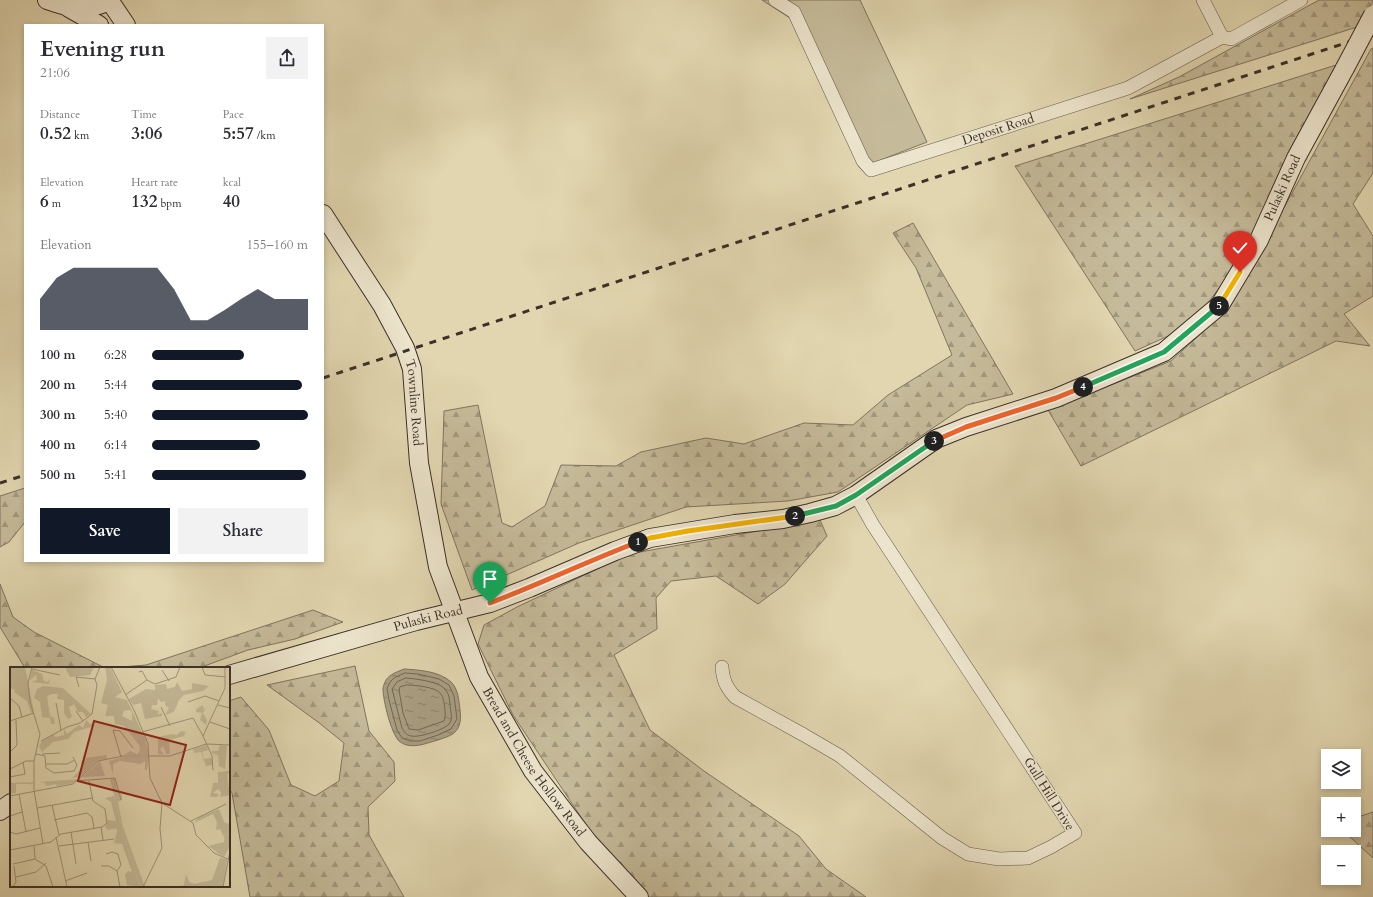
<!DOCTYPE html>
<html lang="en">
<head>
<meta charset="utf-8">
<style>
	:root { --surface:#fff; --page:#f2f2f3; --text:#2b2b33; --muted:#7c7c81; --accent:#111827 }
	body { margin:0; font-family:Cardo,serif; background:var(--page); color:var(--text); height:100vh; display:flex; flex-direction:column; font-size:15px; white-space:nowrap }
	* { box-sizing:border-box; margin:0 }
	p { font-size:13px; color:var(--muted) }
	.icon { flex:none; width:22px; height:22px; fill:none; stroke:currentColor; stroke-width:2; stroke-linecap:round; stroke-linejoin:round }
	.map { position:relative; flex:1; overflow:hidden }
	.details { position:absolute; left:24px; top:24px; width:300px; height:538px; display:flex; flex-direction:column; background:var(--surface); border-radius:0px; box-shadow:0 2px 6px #0003 }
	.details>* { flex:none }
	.fabs { position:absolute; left:1321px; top:749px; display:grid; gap:8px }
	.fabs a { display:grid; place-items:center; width:40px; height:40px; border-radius:0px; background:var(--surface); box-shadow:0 2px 6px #0003; font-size:20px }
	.pin { position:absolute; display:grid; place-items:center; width:34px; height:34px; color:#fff; margin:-41px -17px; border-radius:50% 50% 50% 0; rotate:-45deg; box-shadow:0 0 4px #0007 }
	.pin .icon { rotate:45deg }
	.km { position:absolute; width:20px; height:20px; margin:-10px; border-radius:50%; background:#222; color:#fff; font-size:11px; line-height:20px; text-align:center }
	.round { display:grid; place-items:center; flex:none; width:42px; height:42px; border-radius:0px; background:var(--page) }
	.headline { display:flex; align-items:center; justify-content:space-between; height:68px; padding:0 16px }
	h1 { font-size:22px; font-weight:700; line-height:30px }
	.metrics { display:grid; grid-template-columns:repeat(3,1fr); gap:6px; height:68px; padding:4px 16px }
	.metrics div { display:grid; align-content:center }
	.metrics b { font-size:17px; font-weight:700 }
	.metrics small { font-size:11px; font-weight:400 }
	.metrics p { font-size:11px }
	.chart { height:112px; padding:8px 16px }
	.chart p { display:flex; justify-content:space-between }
	.chart svg { width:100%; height:72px; margin-top:4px; fill:var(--accent); opacity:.7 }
	.action { display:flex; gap:8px; margin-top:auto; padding:8px 16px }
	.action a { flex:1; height:46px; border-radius:0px; background:var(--accent); color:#fff; font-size:16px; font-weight:700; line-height:46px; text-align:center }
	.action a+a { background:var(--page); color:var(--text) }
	ul { padding:0 16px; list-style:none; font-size:13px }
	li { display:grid; grid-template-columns:64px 48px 1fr; align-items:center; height:30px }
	li i { height:10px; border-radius:5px; background:var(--accent) }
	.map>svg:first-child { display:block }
	.grass { fill:#c5ba99; stroke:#807560 }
	.forest { fill:url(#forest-firs); stroke:#807560 }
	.water { fill:url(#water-ripples); stroke:#7d725e }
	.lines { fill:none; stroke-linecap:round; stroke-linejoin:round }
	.shore { stroke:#726755; stroke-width:1 }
	.minor-casing { stroke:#655a4a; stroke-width:14 }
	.secondary-casing { stroke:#3c3028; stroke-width:20 }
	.minor { stroke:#ece4cc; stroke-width:13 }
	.secondary { stroke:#ece4cc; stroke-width:18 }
	.rail { stroke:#3c3028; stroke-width:3; stroke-dasharray:7 7; stroke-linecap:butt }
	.secondary-bridge-casing { stroke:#3c3028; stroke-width:20; stroke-linecap:butt }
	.secondary-bridge { stroke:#ece4cc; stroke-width:18 }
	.split-1-casing { stroke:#fff; stroke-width:8 }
	.split-2-casing { stroke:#fff; stroke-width:8 }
	.split-3-casing { stroke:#fff; stroke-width:8 }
	.split-4-casing { stroke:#fff; stroke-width:8 }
	.split-5-casing { stroke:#fff; stroke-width:8 }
	.split-6-casing { stroke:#fff; stroke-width:8 }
	.split-1 { stroke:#f0652b; stroke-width:5 }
	.split-2 { stroke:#f5b400; stroke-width:5 }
	.split-3 { stroke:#22a559; stroke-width:5 }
	.split-4 { stroke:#f0652b; stroke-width:5 }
	.split-5 { stroke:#22a559; stroke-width:5 }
	.split-6 { stroke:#f5b400; stroke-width:5 }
	.labels { text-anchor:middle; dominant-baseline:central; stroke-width:3; stroke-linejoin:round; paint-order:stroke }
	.street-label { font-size:13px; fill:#3c3028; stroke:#ece4cc }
	.inset-road { fill:none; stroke:#9f947a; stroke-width:1 }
	.view { fill:#8f2418; fill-opacity:0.15; stroke:#8f2418; stroke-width:2 }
	.inset-edge { fill:none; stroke:#3c3028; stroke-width:2 }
</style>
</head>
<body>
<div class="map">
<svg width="1373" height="897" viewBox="0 0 1373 897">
	<defs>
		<pattern id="forest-firs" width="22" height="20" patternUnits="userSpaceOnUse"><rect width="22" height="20" fill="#c5ba99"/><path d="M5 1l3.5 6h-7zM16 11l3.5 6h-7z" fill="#a1987d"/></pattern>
		<pattern id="water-ripples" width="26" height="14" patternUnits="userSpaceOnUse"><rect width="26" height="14" fill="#a99e82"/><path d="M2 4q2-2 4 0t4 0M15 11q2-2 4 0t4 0" fill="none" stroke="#8b816a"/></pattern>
	</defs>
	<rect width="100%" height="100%" fill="#e1d6b0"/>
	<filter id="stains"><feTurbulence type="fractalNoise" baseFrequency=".005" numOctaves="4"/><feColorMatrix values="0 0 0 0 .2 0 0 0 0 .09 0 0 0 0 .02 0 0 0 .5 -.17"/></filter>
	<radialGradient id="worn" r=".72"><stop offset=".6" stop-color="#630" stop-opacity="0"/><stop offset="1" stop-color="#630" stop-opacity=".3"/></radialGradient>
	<polygon class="grass" points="762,0 860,0 927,142 860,168 790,18"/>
	<g class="forest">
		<polygon points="1319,0 1373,0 1373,2 1357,27 1130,99 1179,77"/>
		<polygon points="1373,48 1373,173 1353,204 1373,236 1373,296 1344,314 1370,346 1336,341 1081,466 1048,410 1171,361 1229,308 1371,49"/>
		<polygon points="1336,65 1239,261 1205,307 1177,332 1135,351 1015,166"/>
		<polygon points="913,223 1013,394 967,405 838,492 788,501 686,507 579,543 472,590 441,504 444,411 478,405 502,523 512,527 545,506 561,465 616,466 641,452 706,438 744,444 804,423 853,425 888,395 952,355 916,268 893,233"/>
		<polygon points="25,488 25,522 9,542 0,547 0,496"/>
		<polygon points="820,520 827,536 785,584 758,604 716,576 671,581 656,598 657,629 614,655 650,730 704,771 799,836 826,869 866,897 647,897 595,838 513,715 478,644 484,625 517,607 629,554"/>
		<polygon points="0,584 13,617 34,632 105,668 25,668 0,627"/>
		<polygon points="313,610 343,622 295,639 248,650 199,668 108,668 146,665"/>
		<polygon points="355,666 369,731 394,762 395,781 368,807 369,835 404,897 250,897 232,793 229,788 229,701 241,697 269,730 291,785 315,796 339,781 344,743 318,722 267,685"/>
		<polygon points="1373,812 1373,858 1350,837 1354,830 1358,817"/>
	</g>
	<path class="water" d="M404,669C419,670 439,671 451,682C458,688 459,701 460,710C461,718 461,727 454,733C449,737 438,740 431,742C422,745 408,749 399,741C391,733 383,700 383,689C383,686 385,682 386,680C390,674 397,672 404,669Z"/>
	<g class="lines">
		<g class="shore">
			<polygon points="405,673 418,674 439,679 449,685 454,696 457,719 451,729 438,735 420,741 410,741 402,738 397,730 389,700 387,688 390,682 394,678"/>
			<path d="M406,678C416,679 438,681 445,689C449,693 450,701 450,706C451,713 453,719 449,724C444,730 418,738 411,736C406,735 404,732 402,728L392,689L397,682Z"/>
			<path d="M407,685C415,685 435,687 440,693C444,697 444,704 445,709C445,713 446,716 444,721L418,730L409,729L403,713L399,690L400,687Z"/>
		</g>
		<g class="minor-casing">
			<g id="minor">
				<path id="s1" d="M775,0L794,12L863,161L871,170L1128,88L1222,37L1231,39L1301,0"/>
				<polyline points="1203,0 1222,37"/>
				<path d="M722,667C723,680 726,687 735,697L804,735L840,756L942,838L968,854L999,859L1028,858L1051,847L1075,833L873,525L856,495"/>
			</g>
		</g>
		<g class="secondary-casing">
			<g id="secondary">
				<path d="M47,0C73,9 83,12 110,1"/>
				<polyline points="109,0 126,25"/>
				<polyline points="69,8 99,25"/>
				<path id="s2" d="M323,214L382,305L405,348L412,369L419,463L438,567L479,677L533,771L588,842L639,897"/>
				<path id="s3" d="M229,675L416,621L490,603L529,588L615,551L650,538L735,524L783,519L810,513L835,506L856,495L936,439L966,427L1056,398L1164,352L1220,305L1259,240L1296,158L1345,68"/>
				<polyline points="0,811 11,803"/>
			</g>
		</g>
		<use href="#minor" class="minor"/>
		<use href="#secondary" class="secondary"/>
		<g class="rail">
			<polyline points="323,378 1373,34"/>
			<polyline points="0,483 25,475"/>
		</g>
		<g class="secondary-bridge-casing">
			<polyline id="secondary-bridge" points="1345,68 1373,15"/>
		</g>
		<use href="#secondary-bridge" class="secondary-bridge"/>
	</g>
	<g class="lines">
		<g class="split-1-casing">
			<path id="split-1" d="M490,603C540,584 588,561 638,542"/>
		</g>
		<g class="split-2-casing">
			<polyline id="split-2" points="638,542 650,538 688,531 795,516"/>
		</g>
		<g class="split-3-casing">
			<polyline id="split-3" points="795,516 836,506 856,495 934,441"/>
		</g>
		<g class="split-4-casing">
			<polyline id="split-4" points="934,441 966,427 1056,398 1083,387"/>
		</g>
		<g class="split-5-casing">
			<polyline id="split-5" points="1083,387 1164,352 1219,306"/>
		</g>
		<g class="split-6-casing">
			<polyline id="split-6" points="1219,306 1240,272"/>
		</g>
		<use href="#split-1" class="split-1"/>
		<use href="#split-2" class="split-2"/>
		<use href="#split-3" class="split-3"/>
		<use href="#split-4" class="split-4"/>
		<use href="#split-5" class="split-5"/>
		<use href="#split-6" class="split-6"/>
	</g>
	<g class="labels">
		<g class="street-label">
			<text stroke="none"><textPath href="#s1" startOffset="332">Deposit Road</textPath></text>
			<text stroke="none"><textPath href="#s3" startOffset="1203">Pulaski Road</textPath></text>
			<text stroke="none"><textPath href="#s2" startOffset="213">Townline Road</textPath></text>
			<text stroke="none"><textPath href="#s3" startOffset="207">Pulaski Road</textPath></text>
			<text stroke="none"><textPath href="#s2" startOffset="598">Bread and Cheese Hollow Road</textPath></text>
			<text transform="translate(1049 794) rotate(58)">Gull Hill Drive</text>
		</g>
	</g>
	<g transform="translate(10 667)">
		<rect width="220" height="220" fill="#e1d6b0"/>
		<path d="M105,111L107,123L112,128V133L108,135L113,160L135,220H130L114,170L100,112ZM207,154L220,157V168L215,167V172L210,162L206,163ZM210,191L217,192L213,220H165L174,218L176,207L179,215L184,217L202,213Z" fill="#c5ba99"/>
		<path d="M0,0H15L24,45L21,46L17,34L4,25L7,17ZM55,0H84L80,8L60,10ZM95,0H100L112,25L105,30L117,33L135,72L139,88H114L120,84L127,87L130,83L129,78L114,59L105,57L104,49H95L98,38L91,36L97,13ZM120,43L122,45V54L112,49L114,44ZM22,3L32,7L34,14L38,15L40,11L39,17L21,15L27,13L26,8L20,13ZM167,15L172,24L182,22V16L199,19L193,24L174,28L169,33L164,45L155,48L159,41L155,38V34L151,35L148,31L147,38H142L141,42L149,44L147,47L152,46V49L146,50L135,52L131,36L123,38L119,32L136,22L145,23V18L156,17L157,22L165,20ZM33,19L53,21L81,47L76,50L73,45H68L64,37L59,40L62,50L58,52L54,46V33L47,32L48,27H41L37,29L40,49L44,51L45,57H41L40,51L32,50L30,35L24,31L27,22ZM193,38L194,43L197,40L193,46L197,53L196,58L190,53L192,46L186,45V42ZM76,53L80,57L83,56L84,59L64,65L58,72L43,75L32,85L29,79L32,74L44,67L45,70L54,68V62L57,67L69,58L73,61ZM171,64L176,65L174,69L159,73L160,87H156L153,79L150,82L154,88L148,87V70L162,67L167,68ZM196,78L198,83L192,85L194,92L202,91L203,98L196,99L191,85L184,86L183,82ZM210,78L217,79L215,102L209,99L208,88L202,86V84H208ZM96,88L97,92L88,93L69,110L62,111L73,100L71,94L76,93L75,91ZM113,90H139L137,103H135V94L131,97L110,94L103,97V107L99,94ZM90,94L95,109L72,110ZM220,104L217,108L220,128L210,130L211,125L208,122L203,126L209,127L207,130H200L203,116H208V105ZM68,112L64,116L47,119L46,117L36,119L35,116L30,115ZM23,115V117H6V126L0,127V116ZM104,129L114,170L130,220L117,218L115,208L118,204L122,205L121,202L112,177L104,176L107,164L106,161L98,163L95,160L98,153L106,154L101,135L95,131ZM209,142L215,157L207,155L203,147L184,156L189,150ZM215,167L220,168V179L214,190L198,179L214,175ZM210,191L216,193L212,220H208L204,217Z" fill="#c5ba99" fill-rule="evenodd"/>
		<path d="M0,0H11L13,13H18L19,28L0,21Z" fill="#c5ba99"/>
		<path class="inset-road" d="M22,0L18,16L20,35L30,67L24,94V123L33,177M101,0L124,43L138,77L140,111L152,136L150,162L152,181L133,220M192,0L195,8L216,10M22,2L50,8M152,3L159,14M129,5L132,4L137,13L145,17L166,10L170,0M85,12L90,0M115,28L137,13M0,31L9,39L12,50M178,35L195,29L209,34M46,36L51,63M208,38L220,41M151,40L160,59M66,44L73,54M0,54L24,46M200,55L220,62M132,65L183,51L193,69M31,74L57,60L70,56L82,47L87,18L85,12L66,10L69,20M0,85L7,78L6,53M26,87L35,89L36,101L44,106L64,104L67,98L63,90M32,87L50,86M111,90L103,63L110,64L123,81M36,97H57L65,93M0,102L16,94H24M203,103L202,89L193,69L215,21V0M0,110L15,107L13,95M66,114L105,111L111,133M9,127L16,165M0,129L63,117L88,94L113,89H160L196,77L220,78M152,136L183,156L186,168L204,186L220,193M42,138L49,168M27,141L82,131M0,149L12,145M44,153L77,146L82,150L84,161M181,154L216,137M91,160L93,173M0,165L6,167L30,161M61,165L66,197M46,170L57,220M41,175L51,167L92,160L97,156L95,142L83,134L79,114M78,175L81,194M24,179L25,192L36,199L43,220M49,179L104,172M0,183L41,175M96,187L102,185L108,187L111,198L107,204M3,197L25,192M91,199H99L107,204L110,220M6,210L26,205L36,196M55,214L77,206M3,220L6,215L4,199M213,220L220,184"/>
		<path class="view" d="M84,54L176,78L160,138L68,114Z"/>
		<rect width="220" height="220" class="inset-edge"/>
	</g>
	<rect width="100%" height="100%" filter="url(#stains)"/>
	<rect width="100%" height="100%" fill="url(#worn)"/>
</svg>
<div class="fabs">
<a><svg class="icon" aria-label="layers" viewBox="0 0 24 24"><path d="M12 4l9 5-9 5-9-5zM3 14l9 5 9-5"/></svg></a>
<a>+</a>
<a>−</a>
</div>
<div class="pin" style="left:490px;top:603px;background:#1e9e55"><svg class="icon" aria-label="arrive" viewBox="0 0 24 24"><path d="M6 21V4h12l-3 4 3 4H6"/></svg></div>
<div class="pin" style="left:1240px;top:272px;background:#d93025"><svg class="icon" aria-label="check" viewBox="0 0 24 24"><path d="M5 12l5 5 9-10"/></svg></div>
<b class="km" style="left:638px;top:542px">1</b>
<b class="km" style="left:795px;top:516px">2</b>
<b class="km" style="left:934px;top:441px">3</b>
<b class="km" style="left:1083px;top:387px">4</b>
<b class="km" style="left:1219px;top:306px">5</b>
<section class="details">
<div class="headline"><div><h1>Evening run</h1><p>21:06</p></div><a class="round"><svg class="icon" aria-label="share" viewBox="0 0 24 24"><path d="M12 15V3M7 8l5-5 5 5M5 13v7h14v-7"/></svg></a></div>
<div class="metrics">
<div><p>Distance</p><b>0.52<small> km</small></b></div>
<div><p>Time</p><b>3:06</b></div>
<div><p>Pace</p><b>5:57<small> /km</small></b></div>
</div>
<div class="metrics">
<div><p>Elevation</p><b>6<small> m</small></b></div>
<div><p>Heart rate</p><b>132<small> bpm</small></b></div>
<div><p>kcal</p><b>40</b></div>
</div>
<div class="chart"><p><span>Elevation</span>155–160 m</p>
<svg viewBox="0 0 160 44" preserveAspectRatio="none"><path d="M0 44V25L10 12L20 6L30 6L40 6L50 6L60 6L70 6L80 19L90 38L100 38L110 32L120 25L130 19L140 25L150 25L160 25V44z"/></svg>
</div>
<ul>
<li><b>100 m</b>6:28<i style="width:59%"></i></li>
<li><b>200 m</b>5:44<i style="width:96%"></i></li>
<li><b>300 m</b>5:40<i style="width:100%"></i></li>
<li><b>400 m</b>6:14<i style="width:69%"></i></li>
<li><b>500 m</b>5:41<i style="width:99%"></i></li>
</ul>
<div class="action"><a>Save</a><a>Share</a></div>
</section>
</div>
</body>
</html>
